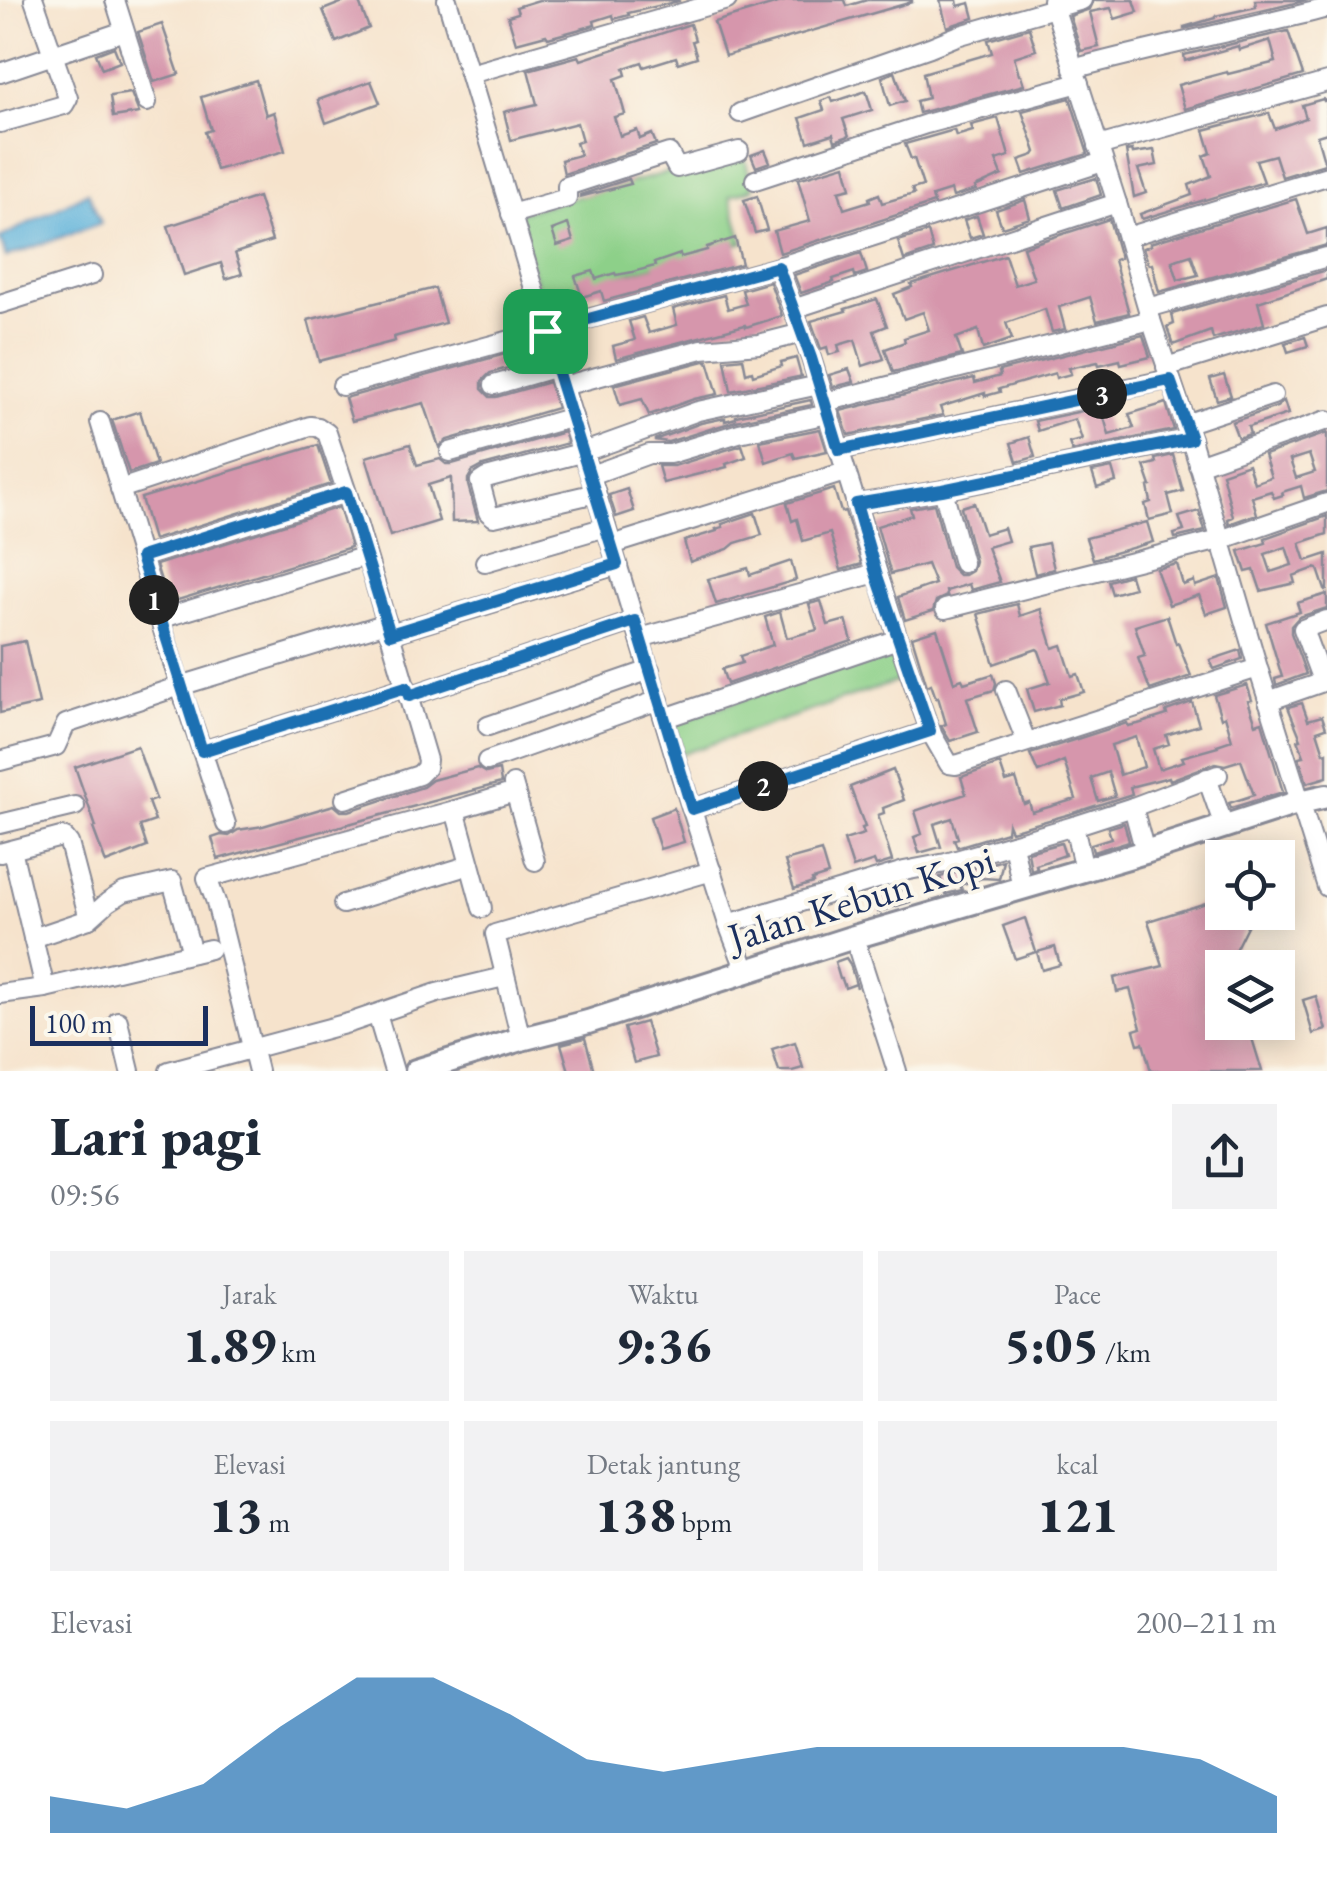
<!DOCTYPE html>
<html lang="id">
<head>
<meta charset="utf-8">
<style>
	:root { --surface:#fff; --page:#f2f2f3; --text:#1f2937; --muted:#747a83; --accent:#1f6fb2 }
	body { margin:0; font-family:"EB Garamond",serif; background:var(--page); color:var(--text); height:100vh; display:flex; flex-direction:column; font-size:38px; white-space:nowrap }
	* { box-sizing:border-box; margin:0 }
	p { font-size:32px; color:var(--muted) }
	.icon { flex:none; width:55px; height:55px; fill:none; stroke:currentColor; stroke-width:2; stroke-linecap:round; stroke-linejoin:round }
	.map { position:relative; height:1071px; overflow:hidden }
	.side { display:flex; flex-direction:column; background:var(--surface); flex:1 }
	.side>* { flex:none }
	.fabs { position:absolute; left:1205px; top:840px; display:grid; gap:20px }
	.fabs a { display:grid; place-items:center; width:90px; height:90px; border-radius:0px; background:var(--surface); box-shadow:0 5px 25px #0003; font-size:50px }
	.scale { position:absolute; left:30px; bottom:25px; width:178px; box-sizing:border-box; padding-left:10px; border:5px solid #1b2f5e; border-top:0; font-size:28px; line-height:35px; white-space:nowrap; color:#1b2f5e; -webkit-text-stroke:8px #fbf7ec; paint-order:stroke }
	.pin { position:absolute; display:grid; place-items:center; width:85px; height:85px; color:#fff; margin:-42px; border-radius:20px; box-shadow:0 5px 15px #0006 }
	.km { position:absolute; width:50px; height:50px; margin:-25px; border-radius:50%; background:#222; color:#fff; font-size:28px; line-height:50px; text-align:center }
	.round { display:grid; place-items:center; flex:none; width:105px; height:105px; border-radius:0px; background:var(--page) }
	.headline { display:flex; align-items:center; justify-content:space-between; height:170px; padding:0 50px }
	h1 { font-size:55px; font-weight:800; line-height:75px }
	.figures { display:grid; grid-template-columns:repeat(3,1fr); gap:15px; height:170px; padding:10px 50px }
	.figures div { display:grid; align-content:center; border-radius:0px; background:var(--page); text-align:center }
	.figures b { font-size:50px; font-weight:800 }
	.figures small { font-size:28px; font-weight:400 }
	.figures p { font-size:28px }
	.chart { height:280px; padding:20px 50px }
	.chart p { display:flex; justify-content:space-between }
	.chart svg { width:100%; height:180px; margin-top:10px; fill:var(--accent); opacity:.7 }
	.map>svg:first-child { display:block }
	.green { fill:#8dd089; stroke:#548074; stroke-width:2.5 }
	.water { fill:#5eb2da; stroke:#3c709c; stroke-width:2.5 }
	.building { fill:#d696ac; fill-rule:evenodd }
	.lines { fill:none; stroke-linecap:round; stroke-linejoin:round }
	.minor-casing { stroke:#888995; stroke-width:22 }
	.major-casing { stroke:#888995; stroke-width:28 }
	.minor { stroke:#fff; stroke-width:18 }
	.major { stroke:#fff; stroke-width:22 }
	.route-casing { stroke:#fff; stroke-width:20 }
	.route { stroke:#1f6fb2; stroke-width:12 }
	.labels { text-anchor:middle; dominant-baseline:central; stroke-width:8; stroke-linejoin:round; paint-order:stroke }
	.street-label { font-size:40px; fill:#1b2f5e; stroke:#fbf7ec }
</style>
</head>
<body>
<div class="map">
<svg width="1327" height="1071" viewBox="0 0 1327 1071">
	<rect width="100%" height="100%" fill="#fbf7ec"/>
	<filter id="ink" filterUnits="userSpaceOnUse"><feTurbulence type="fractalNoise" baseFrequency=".01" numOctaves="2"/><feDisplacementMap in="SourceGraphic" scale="20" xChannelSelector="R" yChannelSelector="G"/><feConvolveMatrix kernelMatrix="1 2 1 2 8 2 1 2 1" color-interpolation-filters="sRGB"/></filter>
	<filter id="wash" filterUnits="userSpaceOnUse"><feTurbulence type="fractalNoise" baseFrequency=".0048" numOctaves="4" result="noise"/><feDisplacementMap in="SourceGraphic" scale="40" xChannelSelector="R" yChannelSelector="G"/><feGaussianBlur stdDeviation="2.25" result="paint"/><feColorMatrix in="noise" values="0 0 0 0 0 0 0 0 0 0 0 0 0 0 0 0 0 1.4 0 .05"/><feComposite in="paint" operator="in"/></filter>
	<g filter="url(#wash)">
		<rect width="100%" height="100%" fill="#f6e3cc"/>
		<g class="green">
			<polygon points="736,154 744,155 753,189 730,196 743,242 540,297 517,213"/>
			<polygon points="895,648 905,679 682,754 671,723"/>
		</g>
		<polygon class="water" points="88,192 101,223 6,257 0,238"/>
		<g id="blocks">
			<g class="building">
				<polygon points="348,0 358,0 369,28 336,42 323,10"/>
				<polygon points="539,0 679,0 679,1 628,13 629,15 614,19 613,15 594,21 595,25 548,38 546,35 516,43 508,16 518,13 516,7"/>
				<polygon points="788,0 845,0 847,6 867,0 912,0 912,2 725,56 714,22"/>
				<polygon points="940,0 957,0 958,6 970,3 974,18 947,27"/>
				<polygon points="1094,0 1134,0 1138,12 1115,19 1111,8 1090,12 1099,47 1081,51 1070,16 1090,9"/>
				<polygon points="1255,0 1308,0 1184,29 1184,27 1215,18 1215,16 1256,7"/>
				<polygon points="162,24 179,74 154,82 138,32"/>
				<polygon points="690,24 695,40 692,41 697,57 678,63 676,57 644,67 642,62 624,68 626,75 615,79 625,114 614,117 620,136 637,130 640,139 652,134 656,144 564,174 561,160 580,155 576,143 582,141 577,123 511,140 504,112 537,104 528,70 579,56 581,60"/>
				<polygon points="1029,28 1036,50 1014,57 1019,75 1021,75 1024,85 919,113 916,101 928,98 923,73 992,53 988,40"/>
				<polygon points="1288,31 1303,75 1185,109 1178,85 1227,72 1228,74 1276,62 1270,40 1239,50 1238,46 1185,61 1184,55"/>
				<polygon points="114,47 120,62 102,69 96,54"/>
				<polygon points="895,72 905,101 890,106 882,77"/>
				<polygon points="256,80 266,115 274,112 285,151 216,170 205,132 211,130 201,97"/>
				<polygon points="371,81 380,103 326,123 318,100"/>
				<polygon points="866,91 872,110 843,119 849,136 835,141 833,134 808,142 800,118 824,110 821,101 831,97 833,102"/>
				<polygon points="131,93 139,113 113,117 110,96"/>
				<polygon points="1070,98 1088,154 1024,174 1019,160 1034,155 1036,152 1022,111"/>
				<polygon points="1323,99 1324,101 1327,100 1327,133 1317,136 1325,164 1282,177 1275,155 1256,160 1264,182 1142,219 1140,214 1192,195 1189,185 1211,176 1204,156 1211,153 1204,130 1269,113 1275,129 1306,118 1302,105"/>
				<polygon points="998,118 1009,156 996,160 1002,175 975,187 976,190 953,197 951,190 932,196 934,203 780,253 774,231 810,221 798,179 845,165 851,188 839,191 844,209 870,201 869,198 879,194 882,203 914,194 912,189 923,186 914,158 911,159 905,144 954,130 956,136 973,131 971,125"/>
				<polygon points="765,150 770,162 756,167 751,155"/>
				<polygon points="1132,150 1133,153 1154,150 1157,165 1138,169 1146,193 1134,197 1126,151"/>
				<polygon points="1096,178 1101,195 1063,208 1057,190"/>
				<polygon points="629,179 631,184 580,197 580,195"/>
				<polygon points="757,196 767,230 755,233 744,200"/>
				<polygon points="258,197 272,241 235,253 242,274 226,279 221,263 184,275 168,226"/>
				<path d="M1296,199L1308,234L1327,228V245L1159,292L1152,264L1149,265L1143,248L1151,245L1150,243ZM1191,255L1198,275L1178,280L1172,261Z"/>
				<polygon points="1025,200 1030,218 1002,227 996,210"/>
				<polygon points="977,216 983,234 970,238 964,220"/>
				<polygon points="1109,219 1120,258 1114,260 1129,313 1097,321 1090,297 1059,307 1065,329 1052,332 1045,309 1006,323 1012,339 983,349 978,330 956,338 962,355 893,372 885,349 905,342 904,338 929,330 923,312 904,319 894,294 912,287 911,284 1005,255 1015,285 1034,279 1023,247"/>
				<polygon points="568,224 573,241 557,246 552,230"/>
				<polygon points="928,232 933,250 904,260 898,241"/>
				<polygon points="735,238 742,264 604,301 601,291 582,297 575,276 593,271 596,279 615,273 616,275 633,272 655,266 654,263 680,254 681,257 707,250 707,247"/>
				<polygon points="861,253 867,272 855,276 854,272 833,279 834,282 801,293 794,275"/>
				<polygon points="1327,270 1327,279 1258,302 1264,324 1213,339 1211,331 1173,345 1167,327 1174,324 1172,314"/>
				<polygon points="770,282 782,316 746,327 745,325 616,359 613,346 635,340 629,321 643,317 649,333 677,325 673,309 724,295 728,309 746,304 742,290"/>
				<polygon points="435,288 445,323 394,337 395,341 319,361 308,320"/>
				<polygon points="877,299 887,326 874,331 884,359 863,366 855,340 838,345 840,352 829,355 827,347 821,349 811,321 846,311 845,309"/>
				<polygon points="1143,335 1150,357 1121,364 1120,360 1099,365 1098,362 1069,368 1071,374 1056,378 1055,373 999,389 1000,392 985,396 985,393 940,407 943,415 848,435 840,411 974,378 975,383 1000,376 999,371"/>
				<polygon points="1305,337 1308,346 1288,352 1285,343"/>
				<polygon points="538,345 542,358 490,373 482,381 482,389 490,397 496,397 549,382 557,408 447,440 439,447 424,403 352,421 345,398"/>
				<polygon points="743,358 746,373 752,371 753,375 782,366 781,362 796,358 801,376 803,376 731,391 725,360"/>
				<polygon points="704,361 708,361 718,394 694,399 649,415 642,399 620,405 614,385"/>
				<polygon points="849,369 854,382 833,387 829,375"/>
				<polygon points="1224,375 1231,396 1217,400 1210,379"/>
				<polygon points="811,400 812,405 736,421 668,442 654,440 701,423 725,418 725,421 736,418 736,416"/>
				<polygon points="1284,401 1288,414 1248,427 1250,434 1238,438 1232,422 1277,407"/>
				<polygon points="1166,403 1174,430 1072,451 1069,443 1082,440 1075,419 1038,431 1035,421 1101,407 1109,435 1134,428 1129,414"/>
				<polygon points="140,411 156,464 129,473 112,420"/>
				<polygon points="820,429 827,451 795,458 793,453 766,462 760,441"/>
				<polygon points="564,432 568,443 483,466 472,472 468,479 468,485 478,521 452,522 451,478 428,485 439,521 390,536 366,457 410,444 417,465 440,459 446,464 452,464"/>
				<path d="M1327,433V491L1304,498L1301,486L1282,492L1283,495L1274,498L1271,491L1252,497L1257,514L1229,524L1228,519L1233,517L1222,473L1248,464L1254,483L1271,477L1264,455ZM1309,454L1315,472L1296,478L1290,460Z"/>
				<polygon points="1029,437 1035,457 1017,462 1011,443"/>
				<polygon points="318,445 331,484 153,540 141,498"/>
				<polygon points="742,445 746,457 726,464 727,467 663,483 658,466 674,466"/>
				<polygon points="1173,455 1183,491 1168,495 1173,514 1149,520 1145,504 1151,502 1148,487 1151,486 1144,466 1156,463 1155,459"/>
				<polygon points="1112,468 1116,482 1097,488 1092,472"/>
				<polygon points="627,489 634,511 616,517 609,495"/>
				<polygon points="834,489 841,512 845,511 862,564 841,570 830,533 803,541 797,519 792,521 787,503"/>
				<polygon points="974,503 984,534 1004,528 1008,541 987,547 1000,582 971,590 969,584 946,591 947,596 936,601 933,611 905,620 898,597 935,584 927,564 891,574 877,526 912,515 910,508 934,504 951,567 959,575 965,575 972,571 975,561 961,507"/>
				<polygon points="339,507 351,547 168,603 156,565"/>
				<polygon points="1199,511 1205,531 1175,538 1174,534 1184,531 1179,517"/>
				<polygon points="755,513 762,535 735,543 728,549 690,562 684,541 717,531 716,529 723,527 722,524"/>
				<path d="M1327,516V534L1300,543L1306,561L1327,554V590H1325L1318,569L1315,568L1293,576L1295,583L1261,591L1254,570L1246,572L1239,551L1266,543L1265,538ZM1286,547L1292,565L1271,572L1265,554Z"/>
				<polygon points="1147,522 1153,542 1093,559 1086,538"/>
				<polygon points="1048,543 1054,569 1035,574 1028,547"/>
				<polygon points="791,561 796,580 716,604 708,579 748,568 750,575"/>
				<polygon points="1177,564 1183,585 1194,581 1195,586 1219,578 1227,607 1206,614 1199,595 1169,605 1156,569"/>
				<polygon points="1130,575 1134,588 1112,594 1108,581"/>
				<polygon points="1327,594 1327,608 1299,617 1291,626 1291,633 1306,674 1276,685 1275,679 1282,677 1266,623 1300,612 1297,603"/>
				<polygon points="821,601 828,625 846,620 852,641 727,684 722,669 742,663 740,656 773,645 765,617 780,612 787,638 817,630 809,604"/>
				<polygon points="1017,604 1020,616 1041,609 1053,648 1062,645 1072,676 1078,674 1084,692 1059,699 1060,705 1034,712 1027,689 1050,682 1039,651 1037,649 994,664 978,614"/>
				<polygon points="1167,616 1176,644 1178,643 1191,676 1150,690 1138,658 1145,656 1135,626"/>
				<polygon points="937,629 954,682 962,679 964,683 993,674 996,683 994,690 967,698 978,732 950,741 941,726 946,724 938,697 936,698 931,684 927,686 912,637"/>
				<polygon points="25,641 39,704 0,713 0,646"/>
				<polygon points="1240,650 1242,659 1214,669 1210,660"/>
				<path d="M1247,685L1252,700L1248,701L1256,724L1262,722L1283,792L1231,808L1229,803L1254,795L1241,760L1225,765L1215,763L1170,780L1169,777L1130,787L1132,794L1070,814L1011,831L1008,824L1007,832L957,847L954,839L958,838L952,818L934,824L941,847L919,853L914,837L922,834L915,811L966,794L961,777L1000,764L1006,782L1016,779L1024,804L1029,802L1032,812L1076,799L1064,761L1038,772L1030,754L1127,723L1128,726L1138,724L1167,715L1166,711L1192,702L1199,725L1166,735L1169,744L1153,749L1159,769L1184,761L1182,757L1218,747L1217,745L1232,740L1225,716L1221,718L1214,695ZM1136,737L1144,767L1120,775L1111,745ZM1108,772L1115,796L1098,801L1091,778Z"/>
				<polygon points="1302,703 1308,720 1322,716 1326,728 1317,731 1324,753 1327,752 1327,777 1307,783 1299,757 1304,756 1298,740 1301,739 1288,707"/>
				<polygon points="137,746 156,799 148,802 155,821 140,826 147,847 106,863 93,828 96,827 75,767"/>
				<polygon points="477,768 486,773 499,770 501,783 218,859 212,838 221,835 229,836 238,830 263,826 334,805 341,811 349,811 423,787 432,780"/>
				<polygon points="893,770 904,800 883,808 884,813 878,815 892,861 876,866 874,861 853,868 844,840 864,834 862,828 865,827 850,787"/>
				<polygon points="674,808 684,842 660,849 650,817"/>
				<polygon points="1124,823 1129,841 1093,852 1091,844 1111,838 1108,828"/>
				<polygon points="1061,843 1065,855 1036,865 1037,868 1031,870 1028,852"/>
				<polygon points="821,851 828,875 812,880 813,883 794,889 785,861"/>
				<polygon points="1003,860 999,879 982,878 960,885 962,890 946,894 940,877"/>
				<polygon points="894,887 896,892 906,889 910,902 878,912 872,894"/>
				<polygon points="1222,898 1222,912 1254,912 1226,968 1222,968 1222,975 1206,1009 1222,1003 1222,1022 1247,1022 1262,1071 1151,1071 1143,1043 1138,1044 1134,1030 1141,1028 1130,989 1117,992 1114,978 1163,966 1148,921"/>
				<polygon points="1025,918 1036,952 1015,959 1003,926"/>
				<polygon points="1055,947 1060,965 1042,970 1037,952"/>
				<polygon points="846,958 850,964 857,988 856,984 845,988 842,979 840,979 835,962"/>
				<polygon points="1316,996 1326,1030 1313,1034 1303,1000"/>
				<polygon points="645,1022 656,1057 634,1063 624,1028"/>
				<polygon points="585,1038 594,1071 569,1071 561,1044"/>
				<polygon points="795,1042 803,1068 792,1071 779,1071 772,1049"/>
			</g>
		</g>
	</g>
	<g filter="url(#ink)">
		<use href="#blocks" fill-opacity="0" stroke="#888995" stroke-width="2.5"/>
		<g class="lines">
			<g class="minor-casing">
				<g id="minor">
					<polyline points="115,0 147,102"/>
					<polyline points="447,0 679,769 728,924 746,971"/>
					<polyline points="1052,0 1117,203 1151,320 1191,439 1258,668 1327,887"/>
					<path d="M1073,69C1157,46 1243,30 1327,8"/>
					<polyline points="0,73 124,31"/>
					<polyline points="470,74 727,0"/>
					<polyline points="740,113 930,47 957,36 1082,0"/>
					<polyline points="0,123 64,105 68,98 34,0"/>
					<polyline points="1098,146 1327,82"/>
					<polyline points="755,180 926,124 1079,83"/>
					<polyline points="511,214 567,198 567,186 669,153 677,168 739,151"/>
					<polyline points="1127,237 1327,176"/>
					<polyline points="778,267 811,358 898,639 930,731 949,764 956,765 1258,668"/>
					<polyline points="0,304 92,275"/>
					<polyline points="1148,308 1327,257"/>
					<polyline points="793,309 1117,203"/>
					<polyline points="1166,367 1327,317"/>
					<polyline points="494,385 557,367"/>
					<polyline points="342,386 778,267 1103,162"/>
					<polyline points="563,386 702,349 759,344 802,333"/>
					<polyline points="825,402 1151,320"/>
					<polyline points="100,422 180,686 202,751 406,687"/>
					<polyline points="1185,424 1273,395"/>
					<polyline points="839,450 1170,379"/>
					<polyline points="450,452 573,417"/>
					<polyline points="1198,465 1327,420"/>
					<polyline points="591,475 649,454 670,454 739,433 828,414"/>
					<polyline points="120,489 310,426 318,427 327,433 358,526 427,760 426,768 419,775 345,799"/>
					<polyline points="943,490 963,563"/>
					<polyline points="596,493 494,517 488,512 480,482 486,478 584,452 698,411 819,385"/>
					<polyline points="856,504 943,490 1191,439"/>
					<polyline points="612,545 845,472"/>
					<polyline points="141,557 346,492"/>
					<polyline points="485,562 606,527"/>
					<polyline points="945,609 1220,540 1327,503"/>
					<polyline points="160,619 366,556"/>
					<polyline points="390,634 617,565"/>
					<polyline points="640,638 876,573"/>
					<polyline points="1006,690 1026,741"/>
					<polyline points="409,696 635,621"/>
					<polyline points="1268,701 1320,683 1321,678 1303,629 1327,620"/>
					<polyline points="665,718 898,639"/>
					<polyline points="488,726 650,670"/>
					<polyline points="202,751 226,824"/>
					<polyline points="0,761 56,746 66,724 180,686 387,623"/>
					<polyline points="487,761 659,700"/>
					<polyline points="1207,778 1224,826"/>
					<polyline points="513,784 535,861"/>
					<polyline points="1133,807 1145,852"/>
					<polyline points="692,809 930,731"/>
					<polyline points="455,810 482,908"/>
					<polyline points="0,824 75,806"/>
					<polyline points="1074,826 1084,870"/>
					<polyline points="1013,844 1022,888"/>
					<polyline points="12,850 45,988"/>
					<polyline points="0,853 61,837 65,838 69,843 89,919"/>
					<polyline points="343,904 470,865"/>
					<polyline points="728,924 904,871 946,863 1074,826 1133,807 1218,775"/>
					<polyline points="854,937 897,1071"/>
					<polyline points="33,938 89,919 108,902 124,892 172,881 192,953"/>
					<polyline points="0,994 45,988 210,949"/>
					<polyline points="377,1014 394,1071"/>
					<polyline points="118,1021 130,1071"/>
					<polyline points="521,1039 495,934 712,871"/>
					<polyline points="169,1071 352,1022 437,993 504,977"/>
					<polyline points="258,1071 216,902 207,878 455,810 515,792"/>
				</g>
			</g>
			<g class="major-casing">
				<polyline id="major" points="416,1071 521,1039 588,1022 854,937 1145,852 1300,802 1327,796"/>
			</g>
			<use href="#minor" class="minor"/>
			<use href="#major" class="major"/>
		</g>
	</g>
	<g class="lines" filter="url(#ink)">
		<g class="route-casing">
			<polygon id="route" points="778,267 811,358 839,450 1170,380 1191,439 942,490 856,504 876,573 930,731 692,809 635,621 409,696 406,687 202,751 141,557 346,492 390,634 617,564 545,331"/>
		</g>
		<use href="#route" class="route"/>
	</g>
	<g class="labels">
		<g class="street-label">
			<text transform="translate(861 898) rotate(-17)">Jalan Kebun Kopi</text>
		</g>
	</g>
</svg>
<div class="fabs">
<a><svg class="icon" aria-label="locate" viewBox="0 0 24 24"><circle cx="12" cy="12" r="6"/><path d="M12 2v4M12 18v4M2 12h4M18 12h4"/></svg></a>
<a><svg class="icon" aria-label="layers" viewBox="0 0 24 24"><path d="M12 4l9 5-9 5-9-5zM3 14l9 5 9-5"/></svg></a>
</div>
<div class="scale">100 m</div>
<div class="pin" style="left:545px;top:331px;background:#1e9e55"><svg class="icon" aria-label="arrive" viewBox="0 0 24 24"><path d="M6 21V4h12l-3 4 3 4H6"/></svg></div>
<b class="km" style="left:154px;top:600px">1</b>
<b class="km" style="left:763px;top:786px">2</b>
<b class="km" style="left:1102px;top:394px">3</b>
</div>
<section class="side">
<div class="headline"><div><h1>Lari pagi</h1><p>09:56</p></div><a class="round"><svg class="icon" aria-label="share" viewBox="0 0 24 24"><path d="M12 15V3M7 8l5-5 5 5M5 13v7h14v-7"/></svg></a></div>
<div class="figures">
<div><p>Jarak</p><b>1.89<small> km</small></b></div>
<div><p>Waktu</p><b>9:36</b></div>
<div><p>Pace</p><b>5:05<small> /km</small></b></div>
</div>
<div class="figures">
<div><p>Elevasi</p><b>13<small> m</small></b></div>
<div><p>Detak jantung</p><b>138<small> bpm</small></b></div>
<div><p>kcal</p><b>121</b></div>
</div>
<div class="chart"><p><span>Elevasi</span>200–211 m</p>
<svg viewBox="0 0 160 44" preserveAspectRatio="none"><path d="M0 44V35L10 38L20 32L30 18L40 6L50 6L60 15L70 26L80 29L90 26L100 23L110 23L120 23L130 23L140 23L150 26L160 35V44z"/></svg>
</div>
</section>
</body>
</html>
